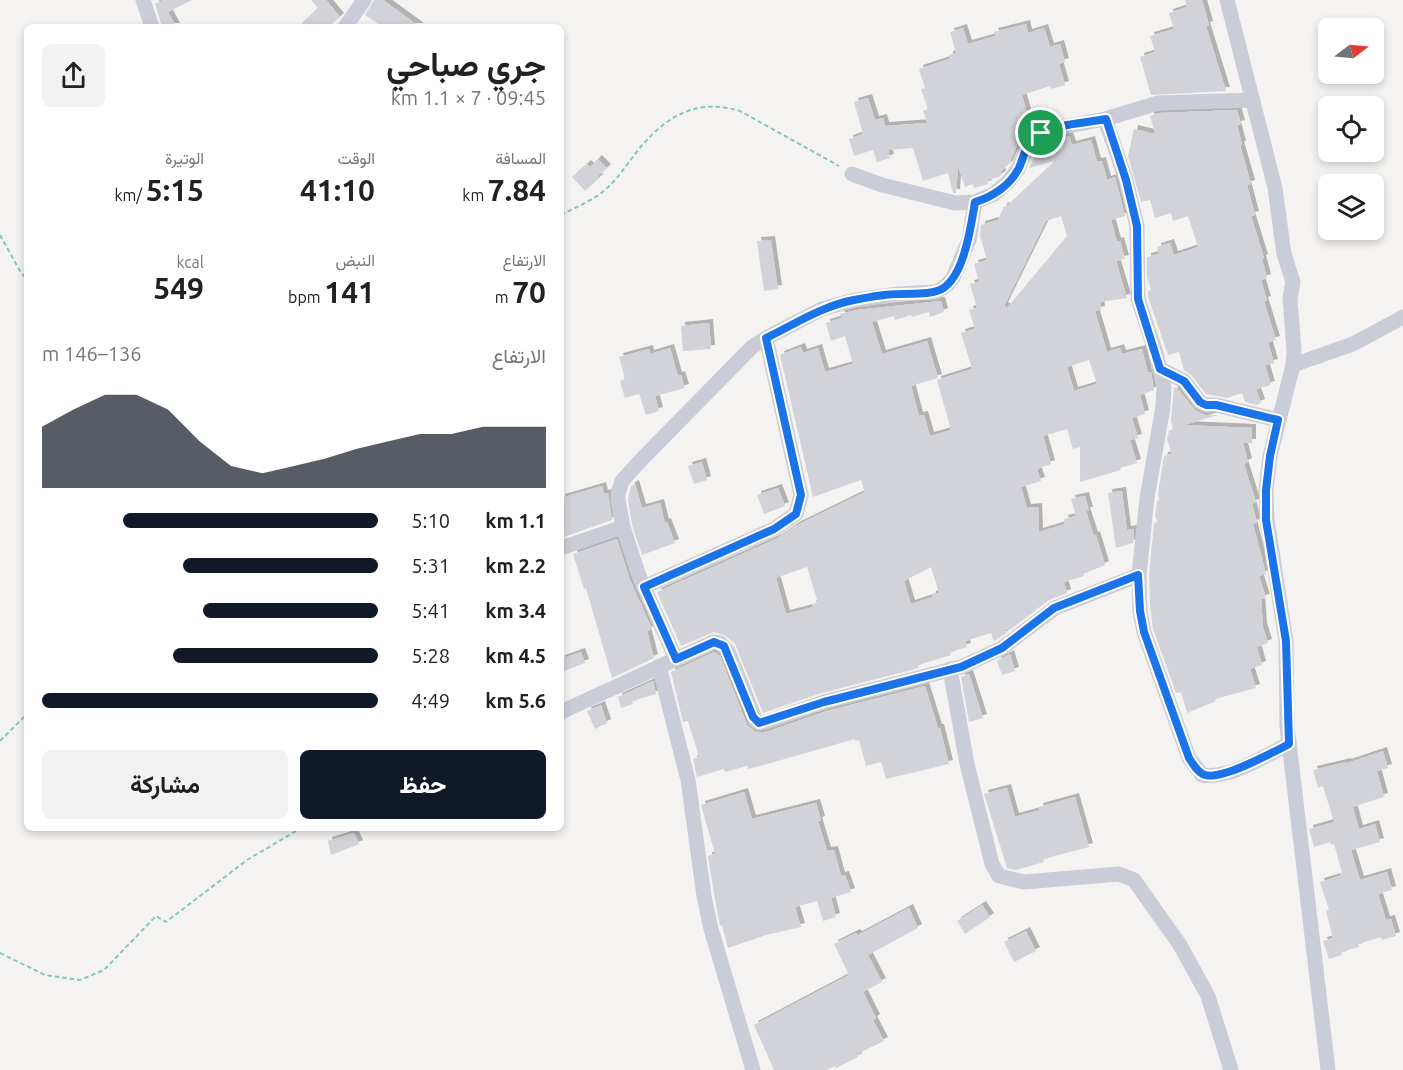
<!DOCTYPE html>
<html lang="ar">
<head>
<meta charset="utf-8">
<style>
	:root { --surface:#fff; --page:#f2f2f2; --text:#202124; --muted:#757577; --accent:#111827 }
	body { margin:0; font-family:Ubuntu,Vazirmatn,sans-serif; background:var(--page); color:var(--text); direction:rtl; height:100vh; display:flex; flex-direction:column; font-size:22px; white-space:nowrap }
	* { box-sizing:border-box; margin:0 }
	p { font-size:20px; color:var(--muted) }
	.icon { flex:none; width:33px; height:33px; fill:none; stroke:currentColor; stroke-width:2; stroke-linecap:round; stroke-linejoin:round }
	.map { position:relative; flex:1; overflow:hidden; direction:ltr }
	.drawer { position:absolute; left:24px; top:24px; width:540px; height:807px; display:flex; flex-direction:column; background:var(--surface); border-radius:9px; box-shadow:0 3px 9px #0003; direction:rtl }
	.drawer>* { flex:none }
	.needle { width:39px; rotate:74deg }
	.controls { position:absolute; left:1318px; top:18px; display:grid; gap:12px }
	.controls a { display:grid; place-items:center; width:66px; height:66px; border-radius:9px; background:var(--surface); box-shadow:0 3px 9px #0003; font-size:30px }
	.pin { position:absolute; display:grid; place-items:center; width:51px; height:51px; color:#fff; margin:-26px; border:3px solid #fff; border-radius:50%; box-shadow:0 2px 6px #0007 }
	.round { display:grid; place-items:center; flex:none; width:63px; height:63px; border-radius:9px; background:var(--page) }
	.summary { display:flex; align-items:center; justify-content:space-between; height:102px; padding:0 18px }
	h1 { font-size:33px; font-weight:700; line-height:45px }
	.metrics { display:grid; grid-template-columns:repeat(3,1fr); gap:9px; height:102px; padding:6px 18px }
	.metrics div { display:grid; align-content:center }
	.metrics b { font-size:30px; font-weight:700 }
	.metrics small { font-size:16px; font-weight:400 }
	.metrics p { font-size:16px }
	.chart { height:168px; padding:12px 18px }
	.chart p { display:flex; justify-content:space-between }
	.chart svg { width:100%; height:108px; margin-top:6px; fill:var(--accent); opacity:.7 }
	.primary-button { display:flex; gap:12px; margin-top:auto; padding:12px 18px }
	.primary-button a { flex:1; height:69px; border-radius:9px; background:var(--accent); color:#fff; font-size:24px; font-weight:700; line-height:69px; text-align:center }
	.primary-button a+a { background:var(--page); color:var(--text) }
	ul { padding:0 18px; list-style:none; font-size:20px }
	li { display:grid; grid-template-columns:96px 72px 1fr; align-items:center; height:45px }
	li i { height:15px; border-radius:8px; background:var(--accent) }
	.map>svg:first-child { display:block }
	.building { fill:#d2d3d9; fill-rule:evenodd; filter:url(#shadow) }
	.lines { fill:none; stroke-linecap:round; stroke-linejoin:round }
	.path { stroke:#7fc8bd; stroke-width:2; stroke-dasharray:4.5 3; stroke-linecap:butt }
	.minor { stroke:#caccd8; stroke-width:15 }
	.route-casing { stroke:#fff; stroke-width:12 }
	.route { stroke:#1a73e8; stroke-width:8 }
</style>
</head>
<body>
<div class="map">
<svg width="1403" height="1070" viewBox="0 0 1403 1070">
	<defs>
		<filter id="shadow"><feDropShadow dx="4" dy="-4" stdDeviation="0" flood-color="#0004"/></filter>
	</defs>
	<rect width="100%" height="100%" fill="#f4f3f2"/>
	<g class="building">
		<polygon points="163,0 192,0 168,12 176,27 162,27 155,4"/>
		<polygon points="311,0 326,0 340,17 328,27 298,27 318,8"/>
		<polygon points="374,0 383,0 420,27 383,27 365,15"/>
		<polygon points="1185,0 1202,0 1209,25 1206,26 1226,91 1151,95 1140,57 1155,52 1150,36 1174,29 1169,13 1187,7"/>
		<polygon points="1026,24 1028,33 1044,28 1050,47 1060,44 1065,62 1059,64 1065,85 1051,89 1050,86 1022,95 1031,127 1019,141 1009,164 1001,171 1002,174 999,177 987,180 988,184 974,188 973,184 965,187 958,166 956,193 953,193 948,173 923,181 913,148 888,150 890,158 877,162 873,150 854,156 849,139 863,134 854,102 868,98 875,120 883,118 885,126 927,123 923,111 928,109 921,89 925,88 919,69 949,59 949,55 956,53 950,32 963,28 968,44 996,36 994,32"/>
		<polygon points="1237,110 1241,124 1237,125 1242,145 1240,145 1251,184 1247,185 1255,215 1251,216 1264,258 1262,259 1267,278 1261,280 1267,300 1264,301 1276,340 1268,342 1274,363 1265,365 1271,385 1256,389 1261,403 1256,405 1245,402 1242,393 1227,398 1206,394 1191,375 1184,370 1179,352 1168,355 1148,297 1148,291 1151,290 1147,277 1147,257 1159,254 1157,247 1170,243 1174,255 1198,247 1188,216 1173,221 1171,213 1155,218 1150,200 1141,202 1128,156 1134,129 1155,134 1150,116 1160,113"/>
		<path d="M1069,136L1072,145L1091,140L1097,162L1102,161L1107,180L1115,177L1125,216L1111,220L1117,242L1120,241L1125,259L1116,261L1127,298L1100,302L1101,310L1095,311L1107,352L1120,348L1122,354L1142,349L1148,373L1151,372L1154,390L1140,395L1145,414L1132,418L1138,438L1130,440L1137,463L1120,468L1121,470L1080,482V447L1073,449L1067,429L1043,436L1051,464L1037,469L1041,481L1021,487L1027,508L1038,507L1039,532L1065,524L1064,519L1076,516L1071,499L1085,496L1089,511H1086L1094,536L1096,535L1105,565L1083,574L1084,576L1064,582L1067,593L1049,600L1011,629L1006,630V633L994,641L991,633L965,641L967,647L950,652L951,655L918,665L919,668L822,693L763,713L735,644L726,636L714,632L681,646L657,592L778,538L797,525L865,492L861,480L813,497L780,355L801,347L803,353L818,348L825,372L853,364L845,336L831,341L826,323L842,318L840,314L857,310L941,301L944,312L930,317L929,312L912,317L911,315L895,320L894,316L872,322L882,354L927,341L938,378L911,386L919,416L924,415L930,436L951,430L937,380L972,369L961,333L975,329L969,310L977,308L970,284L979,282L974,264L987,260L980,236L981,225L998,220L1004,206L1006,207L1055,161L1029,168L1041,144ZM1061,216L1067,236L1007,308L1004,306L1046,221ZM1089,360L1097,384L1074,391L1067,367ZM807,567L818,603L812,604L813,607L786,614L776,578ZM931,567L939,593L932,595V597L911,604L904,581Z"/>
		<polygon points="598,159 607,168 598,176 599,178 585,191 572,177 587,164 590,167"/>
		<polygon points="771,240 778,289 764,291 757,241"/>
		<polygon points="709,323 711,349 683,351 681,326"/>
		<polygon points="670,348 678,376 681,375 685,388 655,396 659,411 646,415 639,394 625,398 620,381 625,379 619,357 649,349 650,354"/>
		<polygon points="1174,387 1178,389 1195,410 1205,415 1218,415 1184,425 1252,428 1252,443 1243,443 1248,462 1244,464 1256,502 1252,504 1257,522 1253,524 1266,574 1259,576 1266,598 1261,599 1263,627 1268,643 1257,647 1262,665 1250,669 1256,688 1215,699 1216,701 1187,713 1181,692 1176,693 1153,629 1150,605 1149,575 1154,523 1157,522 1155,515 1157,501 1159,500 1158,494 1164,456 1172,454 1167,439 1169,431 1173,429 1171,420"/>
		<polygon points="702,462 707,480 694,484 688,466"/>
		<polygon points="635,484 642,508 660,503 665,523 667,522 675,543 642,555 632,525 628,499 631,486"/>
		<polygon points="602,486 604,494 608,493 612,520 561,538 561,498"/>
		<polygon points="778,488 785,506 764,514 757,495"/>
		<polygon points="1122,491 1127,530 1134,529 1133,543 1116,548 1108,493"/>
		<polygon points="617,539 630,580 652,629 647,631 654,658 612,678 586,588 584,589 573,554"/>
		<polygon points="581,652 585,663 561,672 561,659"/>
		<polygon points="714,652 720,656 747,725 754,731 760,733 769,731 827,711 925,686 938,728 940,728 949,764 886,779 881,762 866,766 859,740 855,741 855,739 767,764 748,769 747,766 725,772 724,769 697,777 693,759 699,757 688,721 683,722 671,672"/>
		<polygon points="1010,654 1015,671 1002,675 997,661"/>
		<polygon points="969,674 983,718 969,722 961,677"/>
		<polygon points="653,681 656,694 632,701 633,704 621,708 618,697"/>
		<polygon points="601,705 607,723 595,729 587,711"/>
		<polygon points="1383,751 1388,768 1377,771 1384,797 1353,807 1359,829 1375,824 1380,842 1351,850 1360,880 1387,872 1392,890 1378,894 1386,920 1391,919 1396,936 1382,940 1381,937 1358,944 1359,947 1341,952 1342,955 1329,959 1323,941 1333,938 1326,911 1329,910 1320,882 1340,876 1340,874 1342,873 1334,844 1331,845 1330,842 1314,847 1309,829 1334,822 1323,786 1318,788 1313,770 1347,762 1347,763"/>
		<polygon points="1007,788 1015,817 1040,810 1039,807 1075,797 1089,847 1043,859 1044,862 1016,870 1007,868 984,794"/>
		<polygon points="744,792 752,819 816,803 821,820 818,821 827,851 834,850 841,876 845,875 851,892 831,898 836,917 823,921 817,901 795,907 801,927 766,935 728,948 722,925 720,926 714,894 708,856 715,854 701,805"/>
		<polygon points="354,833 359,844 331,855 328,841"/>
		<polygon points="982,905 990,917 965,934 957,921"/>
		<polygon points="909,908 918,928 868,955 882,982 863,992 876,1018 873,1020 884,1041 857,1054 858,1057 836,1068 835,1066 826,1070 774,1070 754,1025 849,975 834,944 856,933 858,935"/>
		<polygon points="1026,931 1036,951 1014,962 1004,942"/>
	</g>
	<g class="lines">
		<g class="path">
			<path d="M561,215C576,207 592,201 605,190C620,177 630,159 643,144C671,113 699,99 740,111L839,166"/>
			<polyline points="0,235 20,271 27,280"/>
			<polyline points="0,741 27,714"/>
			<polyline points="0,953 45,975 80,980 104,970 156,916 166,922 247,860 301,828"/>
		</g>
		<g class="minor">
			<polyline points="143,0 152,27"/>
			<polyline points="1227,0 1275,188 1284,254 1293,282 1290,299 1294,350 1293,365 1270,456 1266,490 1267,520 1286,641 1287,726 1328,1070"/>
			<polyline points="345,27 364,0"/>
			<path d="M1105,119L1126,180L1137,226L1138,299L1156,353L1164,387L1163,407L1147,498L1139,575L1140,611L1144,632L1189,758L1202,775C1231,779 1264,756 1289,744"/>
			<polyline points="852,174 882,185 955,203 975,202 994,194 1008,182 1018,169 1027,147 1034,137 1040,133 1057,128 1105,119 1158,103 1253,100"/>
			<polyline points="1293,365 1353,344 1403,317"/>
			<polyline points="1160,369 1184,381 1200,402 1206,405 1216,405 1278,420"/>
			<polyline points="561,548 623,527"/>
			<polyline points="644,587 774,529 796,514 801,495 766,338"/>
			<polyline points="676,659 639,576 623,527 618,500 618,494 622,481 640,461 752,347 766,338 822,309 836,305 855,300 898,294 936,292 947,285 953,278 969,240 975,202"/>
			<polyline points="659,666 688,780 704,896 711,929 753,1070"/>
			<polyline points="950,669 967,764 992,864 999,876 1024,882 1119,874 1134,880 1180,945 1208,996 1231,1070"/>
			<polyline points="561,712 713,642 720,643 728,651 756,721 759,723 766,722 824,702 961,667 1002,648 1055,608 1139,575"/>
		</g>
	</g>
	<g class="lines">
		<g class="route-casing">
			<path id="route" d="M1106,119L1126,180L1137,226L1138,299L1160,369L1184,381L1200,402L1206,405H1216L1278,420L1270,456L1266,490V520L1286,641L1289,744C1272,753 1222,780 1205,775C1198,773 1193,764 1189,758L1144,632L1140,611L1138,575L1054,608L1002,648L961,667L824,702L759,723L753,717L724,646L714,642L676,659L644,587L774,529L796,514L801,495L766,338C795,324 822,306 854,300C869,297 885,294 900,294C912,293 925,295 937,291C964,283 971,225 975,202C993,197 1010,185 1019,168C1024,157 1026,142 1037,135C1053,124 1086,123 1106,119Z"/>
		</g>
		<use href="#route" class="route"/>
	</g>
</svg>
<div class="controls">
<a><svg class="needle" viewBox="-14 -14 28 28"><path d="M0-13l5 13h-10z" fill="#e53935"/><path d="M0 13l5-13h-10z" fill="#757577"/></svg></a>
<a><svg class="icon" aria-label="locate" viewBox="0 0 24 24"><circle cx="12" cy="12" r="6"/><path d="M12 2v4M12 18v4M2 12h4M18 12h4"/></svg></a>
<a><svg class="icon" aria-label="layers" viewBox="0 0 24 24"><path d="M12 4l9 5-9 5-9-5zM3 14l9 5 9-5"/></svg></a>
</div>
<div class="pin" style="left:1041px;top:133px;background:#1e9e55"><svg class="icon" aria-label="arrive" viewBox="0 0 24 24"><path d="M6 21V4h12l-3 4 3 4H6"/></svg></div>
<section class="drawer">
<div class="summary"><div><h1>جري صباحي</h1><p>09:45 · 7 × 1.1 km</p></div><a class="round"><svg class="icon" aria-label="share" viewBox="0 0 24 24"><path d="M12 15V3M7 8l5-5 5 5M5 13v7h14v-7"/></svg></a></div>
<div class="metrics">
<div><p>المسافة</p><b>7.84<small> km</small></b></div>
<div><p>الوقت</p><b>41:10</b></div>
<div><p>الوتيرة</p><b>5:15<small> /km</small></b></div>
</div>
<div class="metrics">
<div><p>الارتفاع</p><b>70<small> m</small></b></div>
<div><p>النبض</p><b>141<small> bpm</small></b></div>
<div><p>kcal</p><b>549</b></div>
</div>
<div class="chart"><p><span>الارتفاع</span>136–146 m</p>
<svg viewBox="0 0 160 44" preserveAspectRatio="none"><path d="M0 44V19L10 12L20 6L30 6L40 12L50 25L60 35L70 38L80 35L90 32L100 28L110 25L120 22L130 22L140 19L150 19L160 19V44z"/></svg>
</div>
<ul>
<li><b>1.1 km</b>5:10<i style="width:76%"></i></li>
<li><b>2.2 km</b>5:31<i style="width:58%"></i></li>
<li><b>3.4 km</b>5:41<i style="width:52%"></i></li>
<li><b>4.5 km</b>5:28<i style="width:61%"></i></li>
<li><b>5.6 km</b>4:49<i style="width:100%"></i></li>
</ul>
<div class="primary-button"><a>حفظ</a><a>مشاركة</a></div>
</section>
</div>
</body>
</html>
